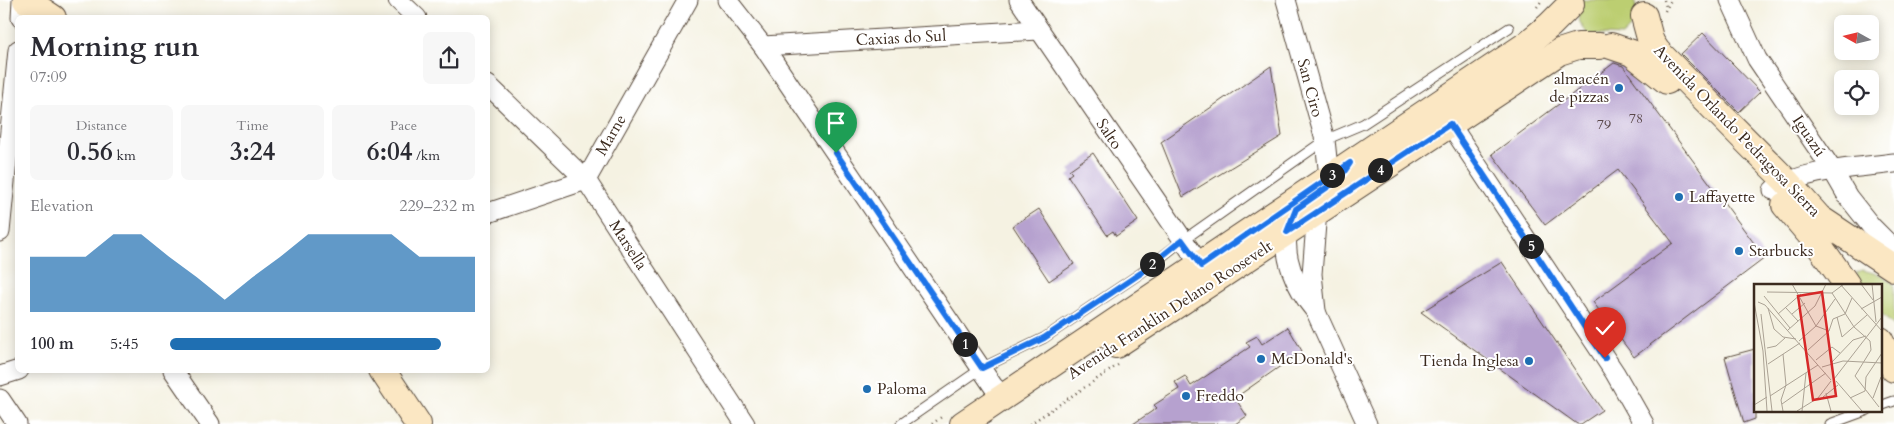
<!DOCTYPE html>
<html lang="en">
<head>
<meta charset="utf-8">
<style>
	:root { --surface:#fff; --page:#f7f7f7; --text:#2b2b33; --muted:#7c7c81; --accent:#1f6fb2 }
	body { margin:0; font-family:Cardo,serif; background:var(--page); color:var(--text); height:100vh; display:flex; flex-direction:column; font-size:19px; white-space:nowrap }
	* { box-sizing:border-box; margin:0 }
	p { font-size:16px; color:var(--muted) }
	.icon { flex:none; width:28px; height:28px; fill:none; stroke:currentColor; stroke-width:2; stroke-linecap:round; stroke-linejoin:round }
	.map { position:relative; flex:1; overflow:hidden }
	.sheet { position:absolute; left:15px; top:15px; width:475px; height:358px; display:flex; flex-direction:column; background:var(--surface); border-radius:8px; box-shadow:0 2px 12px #0003 }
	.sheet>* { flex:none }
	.needle { width:32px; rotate:278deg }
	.controls { position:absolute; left:1834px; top:15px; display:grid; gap:10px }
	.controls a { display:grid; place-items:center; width:45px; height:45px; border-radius:8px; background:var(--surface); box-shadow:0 2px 12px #0003; font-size:25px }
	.pin { position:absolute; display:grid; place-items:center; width:42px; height:42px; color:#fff; margin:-51px -21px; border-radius:50% 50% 50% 0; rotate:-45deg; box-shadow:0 0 5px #0007 }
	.pin .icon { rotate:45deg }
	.km { position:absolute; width:25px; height:25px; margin:-12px; border-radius:50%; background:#222; color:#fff; font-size:14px; line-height:25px; text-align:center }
	.round { display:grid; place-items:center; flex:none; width:52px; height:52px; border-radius:8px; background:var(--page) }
	.head { display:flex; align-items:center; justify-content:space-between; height:85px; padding:0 15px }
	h1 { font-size:28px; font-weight:800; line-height:38px }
	.stats { display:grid; grid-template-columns:repeat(3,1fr); gap:8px; height:85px; padding:5px 15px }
	.stats div { display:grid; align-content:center; border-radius:8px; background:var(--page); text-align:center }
	.stats b { font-size:25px; font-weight:800 }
	.stats small { font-size:14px; font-weight:400 }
	.stats p { font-size:14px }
	.chart { height:140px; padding:10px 15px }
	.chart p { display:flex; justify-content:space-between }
	.chart svg { width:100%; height:90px; margin-top:5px; fill:var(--accent); opacity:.7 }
	ul { padding:0 15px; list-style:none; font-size:16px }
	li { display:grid; grid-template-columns:80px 60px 1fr; align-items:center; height:38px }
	li i { height:12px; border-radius:6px; background:var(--accent) }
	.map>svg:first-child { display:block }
	.green { fill:#bcce71; stroke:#7c7c48 }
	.building { fill:#b6a1cf }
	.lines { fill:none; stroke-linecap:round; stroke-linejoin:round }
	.lane-casing { stroke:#57483b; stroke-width:11 }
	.street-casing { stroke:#57483b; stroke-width:21 }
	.secondary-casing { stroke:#57483b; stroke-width:28 }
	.path { stroke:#57483b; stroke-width:2.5; stroke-dasharray:1 4; stroke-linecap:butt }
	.lane { stroke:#fff; stroke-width:9 }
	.street { stroke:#fff; stroke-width:19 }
	.secondary { stroke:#fbe7c3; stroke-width:26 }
	.route-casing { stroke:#fff; stroke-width:10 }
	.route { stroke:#1a73e8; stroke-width:6 }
	.poi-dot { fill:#1f6fb2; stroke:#fff; stroke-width:2 }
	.labels { text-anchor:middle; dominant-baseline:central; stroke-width:4; stroke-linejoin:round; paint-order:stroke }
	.number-label { font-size:14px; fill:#5a484a }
	.street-label { font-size:16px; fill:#3b2a1e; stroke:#fff }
	.poi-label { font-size:16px; fill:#3b2a1e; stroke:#fff; text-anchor:start }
	.inset-road { fill:none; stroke:#aba294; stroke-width:1 }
	.view { fill:#d62828; fill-opacity:0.15; stroke:#d62828; stroke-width:2.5 }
	.inset-edge { fill:none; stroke:#3b2a1e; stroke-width:2.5 }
</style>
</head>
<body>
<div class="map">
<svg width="1894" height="424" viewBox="0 0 1894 424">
	<rect width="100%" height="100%" fill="#fff"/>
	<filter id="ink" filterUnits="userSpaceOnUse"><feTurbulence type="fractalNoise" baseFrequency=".02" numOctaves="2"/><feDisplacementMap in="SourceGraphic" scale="10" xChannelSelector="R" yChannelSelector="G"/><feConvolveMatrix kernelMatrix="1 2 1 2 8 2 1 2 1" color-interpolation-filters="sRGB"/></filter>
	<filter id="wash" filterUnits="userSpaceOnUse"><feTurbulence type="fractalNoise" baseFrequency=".0096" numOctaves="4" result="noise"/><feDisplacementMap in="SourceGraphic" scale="20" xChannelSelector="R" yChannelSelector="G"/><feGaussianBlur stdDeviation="1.12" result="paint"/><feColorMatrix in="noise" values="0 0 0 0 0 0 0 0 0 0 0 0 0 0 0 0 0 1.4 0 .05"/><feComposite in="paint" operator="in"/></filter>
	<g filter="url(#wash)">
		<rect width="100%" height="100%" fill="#f5f2e2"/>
		<g class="green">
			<path d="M1578,0H1635C1640,15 1633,26 1622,36L1588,34C1578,22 1576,15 1578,0Z"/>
			<polygon points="1863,270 1881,275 1894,284 1894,326 1880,313 1880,285 1857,285 1857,272"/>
		</g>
		<g id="blocks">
			<g class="building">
				<polygon points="1703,33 1760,92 1739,112 1681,54"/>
				<polygon points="1614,63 1623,66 1765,258 1634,357 1593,302 1673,243 1618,170 1545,225 1492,154"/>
				<polygon points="1271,66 1282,136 1183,197 1161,142"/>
				<polygon points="1093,153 1138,221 1116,236 1113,231 1107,235 1068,176 1072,173 1069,170"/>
				<polygon points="1039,209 1074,264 1049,281 1013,226"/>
				<polygon points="1502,262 1602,410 1581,424 1577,424 1421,312"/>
				<polygon points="1288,327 1302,351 1235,398 1247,416 1235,424 1133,424 1157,408 1154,405 1179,389 1175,382 1185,376 1191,386 1250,347 1246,342 1257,336 1262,344"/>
				<polygon points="1755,349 1755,419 1744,423 1725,357"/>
			</g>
		</g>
	</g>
	<g filter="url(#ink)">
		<use href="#blocks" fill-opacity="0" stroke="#57483b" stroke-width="1"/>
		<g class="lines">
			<g class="lane-casing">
				<g id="lane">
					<polyline points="1880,406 1894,401"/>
					<polyline points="901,424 982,368 1044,338 1141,273 1182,241 1325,140 1363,124 1509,28"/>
					<polyline points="1830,424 1868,410"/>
				</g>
			</g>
			<g class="street-casing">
				<g id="street">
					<polyline points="398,0 417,18"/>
					<polyline points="727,0 763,46 993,386 1004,397"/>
					<polyline points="1019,0 1201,266"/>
					<polyline points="1286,0 1325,140 1329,177"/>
					<polyline points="1730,0 1757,59 1833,171 1848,197 1871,226 1893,248 1886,262"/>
					<polyline points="21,18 22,0"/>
					<polyline points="763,46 1038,30"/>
					<polyline points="488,85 586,180 745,424"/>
					<polyline points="1450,124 1615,373 1644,424"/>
					<path d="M1773,190C1803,169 1857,168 1894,163"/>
					<polyline points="488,213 586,180 688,0"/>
					<path d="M1290,222C1279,254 1296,288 1316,312L1367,424"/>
					<polyline points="0,232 18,50"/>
					<polyline points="1316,311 1312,274 1317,211"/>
					<polyline points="173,370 210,424"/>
					<polyline points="0,376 19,370"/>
					<polyline points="0,399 17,424"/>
				</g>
			</g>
			<g class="secondary-casing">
				<g id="secondary">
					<polyline points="26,0 53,18"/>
					<polyline points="1644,16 1651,42 1657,51 1786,181 1819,218 1894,268"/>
					<polyline points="1611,46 1632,53 1667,81"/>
					<polyline points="1785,205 1818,244 1847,285"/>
					<polyline points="1880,340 1894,369"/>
					<polyline points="1116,345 1559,52 1578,46 1599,46"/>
					<polyline points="382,370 418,424"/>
					<path d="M963,424C1151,299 1338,171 1526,45L1550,25L1571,4"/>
				</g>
			</g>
			<g class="path">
				<polyline points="1664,0 1666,7"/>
				<polyline points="1537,7 1542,0"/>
				<polyline points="1665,11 1671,0"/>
				<polyline points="932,424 944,415"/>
				<polyline points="1030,424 1118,365"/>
			</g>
			<use href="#lane" class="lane"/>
			<use href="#street" class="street"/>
			<use href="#secondary" class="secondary"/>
		</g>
	</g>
	<g class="lines" filter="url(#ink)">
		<g class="route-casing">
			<polyline id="route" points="836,153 982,368 1044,338 1141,273 1182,240 1201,266 1350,163 1339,179 1296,209 1287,232 1450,124 1605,358"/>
		</g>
		<use href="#route" class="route"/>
	</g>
	<g class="poi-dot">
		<circle cx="1619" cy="88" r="5"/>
		<circle cx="1679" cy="197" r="5"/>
		<circle cx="1739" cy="251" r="5"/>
		<circle cx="1261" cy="359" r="5"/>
		<circle cx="1529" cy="361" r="5"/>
		<circle cx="867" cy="389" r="5"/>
		<circle cx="1186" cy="396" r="5"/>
	</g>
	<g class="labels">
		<g class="number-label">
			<text x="1636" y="118">78</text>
			<text x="1604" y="124">79</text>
		</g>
		<g class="street-label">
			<text transform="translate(901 38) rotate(-3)">Caxias do Sul</text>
			<text transform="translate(1310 88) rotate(75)">San Ciro</text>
			<text transform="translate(1737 131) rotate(46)">Avenida Orlando Pedragosa Sierra</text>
			<text transform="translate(1109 134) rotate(56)">Salto</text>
			<text transform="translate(611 135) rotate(-60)">Marne</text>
			<text transform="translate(1809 136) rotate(56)">Iguazú</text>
			<text transform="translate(628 245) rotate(57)">Marsella</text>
			<text transform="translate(1170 310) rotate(-33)">Avenida Franklin Delano Roosevelt</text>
		</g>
		<g class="poi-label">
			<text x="1609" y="79" text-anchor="end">almacén<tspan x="1609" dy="18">de pizzas</tspan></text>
			<text x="1689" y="197">Laffayette</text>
			<text x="1749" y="251">Starbucks</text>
			<text x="1271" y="359">McDonald's</text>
			<text x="1519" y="361" text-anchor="end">Tienda Inglesa</text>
			<text x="877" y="389">Paloma</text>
			<text x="1196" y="396">Freddo</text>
		</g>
	</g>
	<g transform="translate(1754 284)">
		<rect width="128" height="128" fill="#f5f2e2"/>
		<path class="inset-road" d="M38,0L62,42L75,47M86,0L128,47M107,0L119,16M118,0L122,38M13,8L78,9L90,0M78,9L100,43L116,57L117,66L101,92L125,123M10,12L36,44M0,18L9,67L13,127M4,18L11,21L77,96M14,24L20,45L29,53L42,55M32,24L44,37M107,25L128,13M7,30L18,127M24,30L47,10M38,30L51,19M83,33L88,53L113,31M34,46L61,22L72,0M45,57L62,42L81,15M13,64L22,62L31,54M54,66L75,47L79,35L91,30L98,14M62,76L78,63L86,69M78,78L99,56L112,52M14,80L46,59M68,83L89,77L128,79M80,95L128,33M82,97L108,127M72,109L77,127M16,112L64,81M69,113L84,101M96,114L111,107L112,93L128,69M119,114L127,93M28,120L72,89M0,121L13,113M29,127L27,116L32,101L29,70M43,127L64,114L77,97M48,127L52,89"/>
		<path class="view" d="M68,8L82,112L59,116L44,12Z"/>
		<rect width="128" height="128" class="inset-edge"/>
	</g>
</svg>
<div class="controls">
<a><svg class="needle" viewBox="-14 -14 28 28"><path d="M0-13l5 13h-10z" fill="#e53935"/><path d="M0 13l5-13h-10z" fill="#7c7c81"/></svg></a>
<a><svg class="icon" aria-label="locate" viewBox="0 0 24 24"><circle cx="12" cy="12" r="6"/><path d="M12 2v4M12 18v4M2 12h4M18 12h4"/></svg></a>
</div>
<div class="pin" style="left:836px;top:153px;background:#1e9e55"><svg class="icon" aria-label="arrive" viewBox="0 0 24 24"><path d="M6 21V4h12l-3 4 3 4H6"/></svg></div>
<div class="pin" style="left:1605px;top:358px;background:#d93025"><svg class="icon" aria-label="check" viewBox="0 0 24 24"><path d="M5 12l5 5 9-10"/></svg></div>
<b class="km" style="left:965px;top:344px">1</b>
<b class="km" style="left:1152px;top:264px">2</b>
<b class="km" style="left:1332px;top:175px">3</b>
<b class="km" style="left:1380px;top:170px">4</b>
<b class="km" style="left:1531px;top:246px">5</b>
<section class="sheet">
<div class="head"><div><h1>Morning run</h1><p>07:09</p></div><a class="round"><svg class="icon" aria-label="share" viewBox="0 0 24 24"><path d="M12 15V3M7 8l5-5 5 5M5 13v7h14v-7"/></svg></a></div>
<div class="stats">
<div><p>Distance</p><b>0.56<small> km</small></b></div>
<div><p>Time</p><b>3:24</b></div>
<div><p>Pace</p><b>6:04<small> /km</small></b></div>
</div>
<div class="chart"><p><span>Elevation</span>229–232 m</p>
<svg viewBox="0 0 160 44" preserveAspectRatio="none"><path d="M0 44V17L10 17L20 17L30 6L40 6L50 17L60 27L70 38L80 27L90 17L100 6L110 6L120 6L130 6L140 17L150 17L160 17V44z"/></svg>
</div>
<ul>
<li><b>100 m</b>5:45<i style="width:89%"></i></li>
</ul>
</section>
</div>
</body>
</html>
